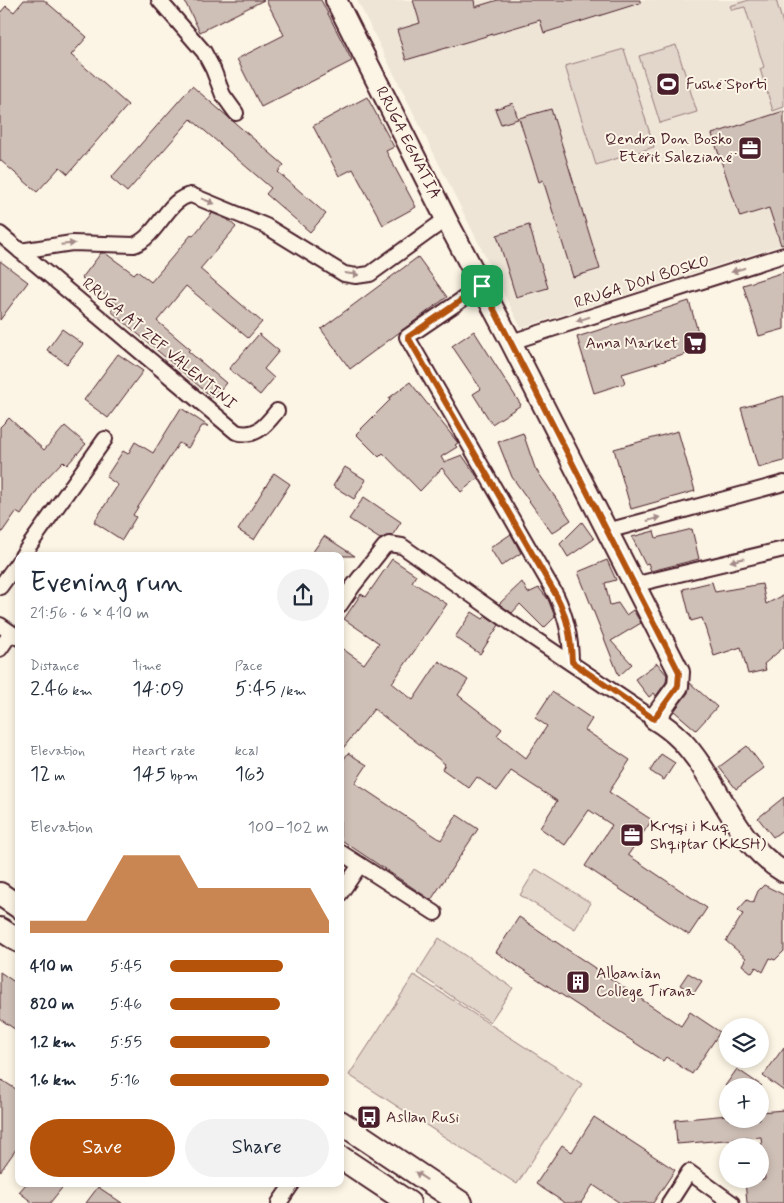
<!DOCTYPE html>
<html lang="en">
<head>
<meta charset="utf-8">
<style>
	:root { --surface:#fff; --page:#f2f2f3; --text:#1f2937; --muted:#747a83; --accent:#b45309 }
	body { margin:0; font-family:Mynerve,sans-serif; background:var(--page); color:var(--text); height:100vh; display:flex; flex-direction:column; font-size:19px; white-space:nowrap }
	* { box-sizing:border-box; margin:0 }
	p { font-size:16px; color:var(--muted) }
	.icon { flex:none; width:28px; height:28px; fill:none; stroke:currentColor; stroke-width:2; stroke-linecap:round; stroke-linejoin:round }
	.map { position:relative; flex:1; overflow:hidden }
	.sheet { position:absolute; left:15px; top:552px; width:329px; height:635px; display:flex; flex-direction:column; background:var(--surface); border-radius:10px; box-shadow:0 2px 8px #0003 }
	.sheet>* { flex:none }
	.controls { position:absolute; left:719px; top:1018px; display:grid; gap:10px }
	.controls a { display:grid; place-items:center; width:50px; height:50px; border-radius:50%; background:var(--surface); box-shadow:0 2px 8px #0003; font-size:25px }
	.pin { position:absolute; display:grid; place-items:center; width:42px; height:42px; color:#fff; margin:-21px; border-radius:10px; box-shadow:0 2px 8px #0006 }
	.round { display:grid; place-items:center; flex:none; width:52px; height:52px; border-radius:26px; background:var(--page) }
	.headline { display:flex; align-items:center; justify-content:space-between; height:85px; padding:0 15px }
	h1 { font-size:28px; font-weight:600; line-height:38px }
	.figures { display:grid; grid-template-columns:repeat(3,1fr); gap:8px; height:85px; padding:5px 15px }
	.figures div { display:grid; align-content:center }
	.figures b { font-size:21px; font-weight:600 }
	.figures small { font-size:14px; font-weight:400 }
	.figures p { font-size:14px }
	.chart { height:140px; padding:10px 15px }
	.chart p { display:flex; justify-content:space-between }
	.chart svg { width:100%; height:90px; margin-top:5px; fill:var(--accent); opacity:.7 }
	.action { display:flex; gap:10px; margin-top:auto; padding:10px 15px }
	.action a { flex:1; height:58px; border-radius:30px; background:var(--accent); color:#fff; font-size:20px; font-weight:600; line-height:58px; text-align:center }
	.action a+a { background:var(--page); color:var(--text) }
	ul { padding:0 15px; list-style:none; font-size:16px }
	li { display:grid; grid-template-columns:80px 60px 1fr; align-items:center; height:38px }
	li i { height:12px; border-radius:6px; background:var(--accent) }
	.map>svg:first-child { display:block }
	.built { fill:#eee5d7 }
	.green { fill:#e2d5ca; stroke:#967a7a }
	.building { fill:#cfc0b7; stroke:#4a1f2b }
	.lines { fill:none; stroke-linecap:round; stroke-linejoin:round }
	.street-casing { stroke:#4a1f2b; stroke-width:18 }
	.secondary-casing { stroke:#4a1f2b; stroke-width:24 }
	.primary-casing { stroke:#4a1f2b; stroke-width:26 }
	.street { stroke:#fcf5e5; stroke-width:14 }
	.secondary { stroke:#fcf5e5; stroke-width:20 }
	.primary { stroke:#fcf5e5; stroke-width:22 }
	.oneway { fill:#a38a88 }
	.route-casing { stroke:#fff; stroke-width:10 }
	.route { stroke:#b45309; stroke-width:6 }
	.labels { text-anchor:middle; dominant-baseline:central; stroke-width:4; stroke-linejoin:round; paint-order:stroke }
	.poi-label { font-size:16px; fill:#4a1f2b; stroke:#fcf5e5; text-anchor:start }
	.street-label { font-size:16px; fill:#4a1f2b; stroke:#fcf5e5 }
</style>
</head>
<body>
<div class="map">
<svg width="784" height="1203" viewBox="0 0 784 1203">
	<rect width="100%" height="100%" fill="#fcf5e5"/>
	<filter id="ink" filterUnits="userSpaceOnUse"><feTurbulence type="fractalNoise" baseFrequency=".02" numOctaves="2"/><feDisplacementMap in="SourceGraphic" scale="10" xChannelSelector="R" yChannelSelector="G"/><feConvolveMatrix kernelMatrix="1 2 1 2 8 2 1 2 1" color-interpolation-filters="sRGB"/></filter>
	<g filter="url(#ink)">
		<polygon class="built" points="357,0 784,0 784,244 521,328"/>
		<g class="green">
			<polygon points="749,0 776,0 784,27 784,107 773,111 760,69 764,67 745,7 732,10 730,6"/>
			<polygon points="676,45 697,112 660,123 639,56"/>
			<polygon points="624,49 654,147 596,165 565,66"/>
			<polygon points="536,869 591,903 575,929 520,895"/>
			<polygon points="439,938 513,988 490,1022 417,973"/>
			<polygon points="414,975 582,1084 517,1184 349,1075"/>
		</g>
		<g class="building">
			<polygon points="24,0 44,0 87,37 71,55 128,105 68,174 60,167 37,192 0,160 0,13 6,6 14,12"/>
			<polygon points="184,0 264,0 200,32"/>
			<polygon points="266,0 321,0 352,61 261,107 237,59 284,35"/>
			<polygon points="413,0 474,0 475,7 498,0 640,0 640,3 544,33 540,20 406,60 397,30 420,23"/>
			<polygon points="192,86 284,165 278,172 326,214 310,232 266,194 271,188 191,119 127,192 111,178"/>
			<polygon points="367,97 394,147 386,151 416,207 383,225 353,169 339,176 313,126"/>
			<polygon points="513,103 518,119 501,124 495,109"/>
			<polygon points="551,109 600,269 573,277 543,180 539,182 519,118"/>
			<polygon points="784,111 784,244 781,245 769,208 740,217 712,134"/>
			<polygon points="212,213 227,219 236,227 200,269 262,322 248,338 186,286 157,321 190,349 188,351 226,383 213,398 111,311 117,304 82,278 101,253 105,253 134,274 137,271 151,282 191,235 193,236"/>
			<polygon points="529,225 548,288 516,297 497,235"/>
			<polygon points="418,257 447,297 350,369 321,329"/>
			<polygon points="0,261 28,282 0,320"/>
			<polygon points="784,272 784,329 759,336 743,285"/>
			<polygon points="689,301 703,349 622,374 625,383 594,393 577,337"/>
			<polygon points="62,329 83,344 67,364 47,350"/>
			<polygon points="474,331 521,405 492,424 473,394 481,389 452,346"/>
			<polygon points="259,334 279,351 264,369 274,378 260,395 229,369"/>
			<polygon points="118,354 143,371 108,418 84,400"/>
			<polygon points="410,382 458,443 455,445 457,447 441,457 444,462 462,455 478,478 461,492 442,468 420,491 383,453 379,457 356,434 390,400 389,398"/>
			<polygon points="784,396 784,461 758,468 741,408"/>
			<polygon points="181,408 208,426 202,426 188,448 179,443 133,515 136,517 122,540 94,522 118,485 106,477 123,451 128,454 135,442 153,453"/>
			<polygon points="9,418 44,450 65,426 86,444 67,465 63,461 42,483 21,515 16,512 0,535 0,427"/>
			<polygon points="678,431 695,491 631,509 614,449"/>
			<polygon points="523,433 535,468 571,520 552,533 512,477 498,442"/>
			<polygon points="345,467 366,480 354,499 333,486"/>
			<polygon points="274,473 290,484 254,540 238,530"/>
			<polygon points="364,497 401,522 392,536 380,539 349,519"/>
			<polygon points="582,522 594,539 568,557 560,544"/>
			<polygon points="692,529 699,559 651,571 648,563 645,564 632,537 654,531 656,538"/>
			<polygon points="511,534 521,553 501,566 490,548"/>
			<polygon points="324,536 355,556 310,556"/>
			<polygon points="392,559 416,575 412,582 447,604 392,683 413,700 439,661 468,680 458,695 502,729 497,735 526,758 547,726 535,718 552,692 592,719 585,730 630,760 609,792 652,820 628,855 707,908 689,935 585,866 612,825 589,810 565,845 540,828 557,801 511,771 497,791 477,777 469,788 442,769 445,764 374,709 340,752 340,647 364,664 379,643 344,619 361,594 366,597"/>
			<polygon points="607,560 616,580 605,583 610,605 618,603 626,615 633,610 641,623 611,641 632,664 619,676 578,572"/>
			<polygon points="522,582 528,593 539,588 548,599 555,617 544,628 520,604 512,613 499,604"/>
			<polygon points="712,582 715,592 762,584 766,604 784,595 784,647 764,664 766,670 748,674 741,647 714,656 702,618 691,621 683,589"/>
			<polygon points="472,612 483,619 486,616 499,625 480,654 455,637"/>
			<polygon points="657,663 667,675 666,682 656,696 654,693 649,697 635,679"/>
			<polygon points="690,683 717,707 696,730 674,711 688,693"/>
			<polygon points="747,746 764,768 736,789 719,767"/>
			<polygon points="348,753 367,765 355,783 441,840 457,815 478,829 431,900 340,839 340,765"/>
			<polygon points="661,754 675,763 664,780 650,771"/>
			<polygon points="784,797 784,829 773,837 758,818"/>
			<polygon points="764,885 784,895 784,951 775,960 770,958 763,972 756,967 752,973 742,965 746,958 726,941 743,914 738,910 747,900 753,903 758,891"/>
			<polygon points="519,917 681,1026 690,1012 720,1032 692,1074 666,1057 663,1061 496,952"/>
			<polygon points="0,972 19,985 19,1032 0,1019"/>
			<polygon points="688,973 702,981 694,993 680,985"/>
			<polygon points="784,1047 784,1091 763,1076"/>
			<polygon points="737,1069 762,1086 725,1086"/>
			<polygon points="0,1079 19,1091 19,1145 0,1172"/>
			<polygon points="784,1110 784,1203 747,1203 745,1181 765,1179 761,1137 677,1144 675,1120 728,1115 728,1119 760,1119 760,1112"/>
			<polygon points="594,1117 675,1170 653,1203 620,1203 593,1185 581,1203 565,1203 536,1184 562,1145 572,1152"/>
			<polygon points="26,1184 65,1184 50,1203 33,1203 19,1192"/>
			<polygon points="98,1187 122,1203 86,1203"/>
		</g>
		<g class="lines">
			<g class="street-casing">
				<g id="street">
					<polyline points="159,0 204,52 213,69 223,95 236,113"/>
					<path d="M0,234L236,432C256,438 265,426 277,411"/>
					<path d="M20,251L72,243L134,245C158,236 168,198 191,195L266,226L344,274L356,276L370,274L446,219"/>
					<path d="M482,286L407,337L556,595C567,618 571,638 571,663"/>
					<polyline points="511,342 784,255"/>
					<polyline points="607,531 784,483"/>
					<polyline points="22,556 105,439"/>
					<polyline points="633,585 784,549"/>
					<polyline points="0,587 19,561"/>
					<polyline points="340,605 353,586 384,547 389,544 402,546 511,623 654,719"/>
					<polyline points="0,625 19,638"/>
					<polyline points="0,649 11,633"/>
					<polyline points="340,852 435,913"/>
					<polyline points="340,894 360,865"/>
					<polyline points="279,1203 292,1184"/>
					<polyline points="669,1203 689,1172 732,1203"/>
				</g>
			</g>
			<g class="secondary-casing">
				<path id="secondary" d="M336,0L446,219L511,342L679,672L678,686L654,719C664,725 673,732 681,740C720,781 733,842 784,872"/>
			</g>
			<g class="primary-casing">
				<g id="primary">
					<polyline points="0,894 19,907"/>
					<polyline points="0,929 19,941"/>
					<polyline points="340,1122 461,1203"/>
					<polyline points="340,1157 409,1203"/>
				</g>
			</g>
			<use href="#street" class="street"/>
			<use href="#secondary" class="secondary"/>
			<use href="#primary" class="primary"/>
		</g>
		<defs><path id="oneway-solid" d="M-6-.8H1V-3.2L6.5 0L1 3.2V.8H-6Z" transform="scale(1.25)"/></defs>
		<g class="oneway">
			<use href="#oneway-solid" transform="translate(208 201) rotate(21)"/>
			<use href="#oneway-solid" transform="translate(68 244) rotate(-5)"/>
			<use href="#oneway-solid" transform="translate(738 270) rotate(162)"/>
			<use href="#oneway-solid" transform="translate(352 274) rotate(8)"/>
			<use href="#oneway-solid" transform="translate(583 319) rotate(162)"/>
			<use href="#oneway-solid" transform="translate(654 519) rotate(-15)"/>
			<use href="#oneway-solid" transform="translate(737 560) rotate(167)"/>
			<use href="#oneway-solid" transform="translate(421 1176) rotate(-146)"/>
		</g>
	</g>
	<g class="lines" filter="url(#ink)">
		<g class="route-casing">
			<path id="route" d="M482,286L679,672L678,686L654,719L572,662C571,638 568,618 556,595L408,337Z"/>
		</g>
		<use href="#route" class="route"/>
	</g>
	<defs>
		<g id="stadium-square" transform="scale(1.25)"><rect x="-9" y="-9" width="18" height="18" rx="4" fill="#4a1f2b" stroke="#fcf5e5"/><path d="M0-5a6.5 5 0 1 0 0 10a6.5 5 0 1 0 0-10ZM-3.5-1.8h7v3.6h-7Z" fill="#fff"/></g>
		<g id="office-square" transform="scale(1.25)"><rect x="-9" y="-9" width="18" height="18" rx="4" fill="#4a1f2b" stroke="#fcf5e5"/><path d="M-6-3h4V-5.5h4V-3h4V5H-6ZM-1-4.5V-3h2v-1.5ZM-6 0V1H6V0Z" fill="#fff"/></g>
		<g id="supermarket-square" transform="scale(1.25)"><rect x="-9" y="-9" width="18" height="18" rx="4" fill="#4a1f2b" stroke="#fcf5e5"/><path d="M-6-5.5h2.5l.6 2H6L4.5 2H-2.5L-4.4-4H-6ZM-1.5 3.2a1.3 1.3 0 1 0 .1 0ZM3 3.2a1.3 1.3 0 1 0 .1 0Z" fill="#fff"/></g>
		<g id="building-square" transform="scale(1.25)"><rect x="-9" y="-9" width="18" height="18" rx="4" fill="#4a1f2b" stroke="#fcf5e5"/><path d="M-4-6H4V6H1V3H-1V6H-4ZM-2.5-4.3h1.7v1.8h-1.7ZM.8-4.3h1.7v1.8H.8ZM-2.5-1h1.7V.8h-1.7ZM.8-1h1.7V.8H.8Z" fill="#fff"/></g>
		<g id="bus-square" transform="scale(1.25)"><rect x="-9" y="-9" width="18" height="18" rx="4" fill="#4a1f2b" stroke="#fcf5e5"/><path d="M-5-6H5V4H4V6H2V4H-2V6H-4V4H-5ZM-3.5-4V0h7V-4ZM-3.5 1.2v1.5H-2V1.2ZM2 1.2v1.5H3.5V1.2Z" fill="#fff"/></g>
	</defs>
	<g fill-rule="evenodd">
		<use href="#stadium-square" x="668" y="84"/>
		<use href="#office-square" x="750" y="148"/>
		<use href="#supermarket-square" x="695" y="343"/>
		<use href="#office-square" x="632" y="835"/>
		<use href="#building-square" x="578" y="982"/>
		<use href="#bus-square" x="369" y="1117"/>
	</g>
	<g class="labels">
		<g class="poi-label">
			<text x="686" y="84">Fushë Sporti</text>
			<text x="732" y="139" text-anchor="end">Qendra Don Bosko<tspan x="732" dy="18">Etërit Salezianë</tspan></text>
			<text x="678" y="343" text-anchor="end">Anna Market</text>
			<text x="650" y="826">Kryqi i Kuq<tspan x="650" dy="18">Shqiptar (KKSH)</tspan></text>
			<text x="596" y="973">Albanian<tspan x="596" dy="18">College Tirana</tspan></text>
			<text x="386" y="1117">Asllan Rusi</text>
		</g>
		<g class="street-label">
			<text transform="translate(408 143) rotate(63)">RRUGA EGNATIA</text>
			<text transform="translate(642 282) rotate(-18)">RRUGA DON BOSKO</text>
			<text transform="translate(159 344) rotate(40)">RRUGA AT ZEF VALENTINI</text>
		</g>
	</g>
</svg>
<div class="controls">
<a><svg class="icon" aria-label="layers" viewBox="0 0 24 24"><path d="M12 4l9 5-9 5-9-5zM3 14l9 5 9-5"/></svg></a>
<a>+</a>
<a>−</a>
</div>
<div class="pin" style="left:482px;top:286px;background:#1e9e55"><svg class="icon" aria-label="arrive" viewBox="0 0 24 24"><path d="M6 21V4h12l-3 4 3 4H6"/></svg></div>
<section class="sheet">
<div class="headline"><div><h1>Evening run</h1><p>21:56 · 6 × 410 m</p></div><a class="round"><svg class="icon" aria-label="share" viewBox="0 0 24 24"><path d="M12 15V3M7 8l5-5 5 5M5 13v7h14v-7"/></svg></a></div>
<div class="figures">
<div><p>Distance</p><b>2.46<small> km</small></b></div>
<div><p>Time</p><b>14:09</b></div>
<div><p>Pace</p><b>5:45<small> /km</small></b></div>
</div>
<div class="figures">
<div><p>Elevation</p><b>12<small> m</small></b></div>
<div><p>Heart rate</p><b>145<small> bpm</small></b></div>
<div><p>kcal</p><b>163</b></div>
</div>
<div class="chart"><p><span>Elevation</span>100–102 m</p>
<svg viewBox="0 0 160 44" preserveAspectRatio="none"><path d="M0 44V38L10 38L20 38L30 38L40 22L50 6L60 6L70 6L80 6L90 22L100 22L110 22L120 22L130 22L140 22L150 22L160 38V44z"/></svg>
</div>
<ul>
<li><b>410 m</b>5:45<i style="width:71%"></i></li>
<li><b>820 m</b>5:46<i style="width:69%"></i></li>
<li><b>1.2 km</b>5:55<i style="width:63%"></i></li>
<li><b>1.6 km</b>5:16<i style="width:100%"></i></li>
</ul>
<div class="action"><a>Save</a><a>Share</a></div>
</section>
</div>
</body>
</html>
